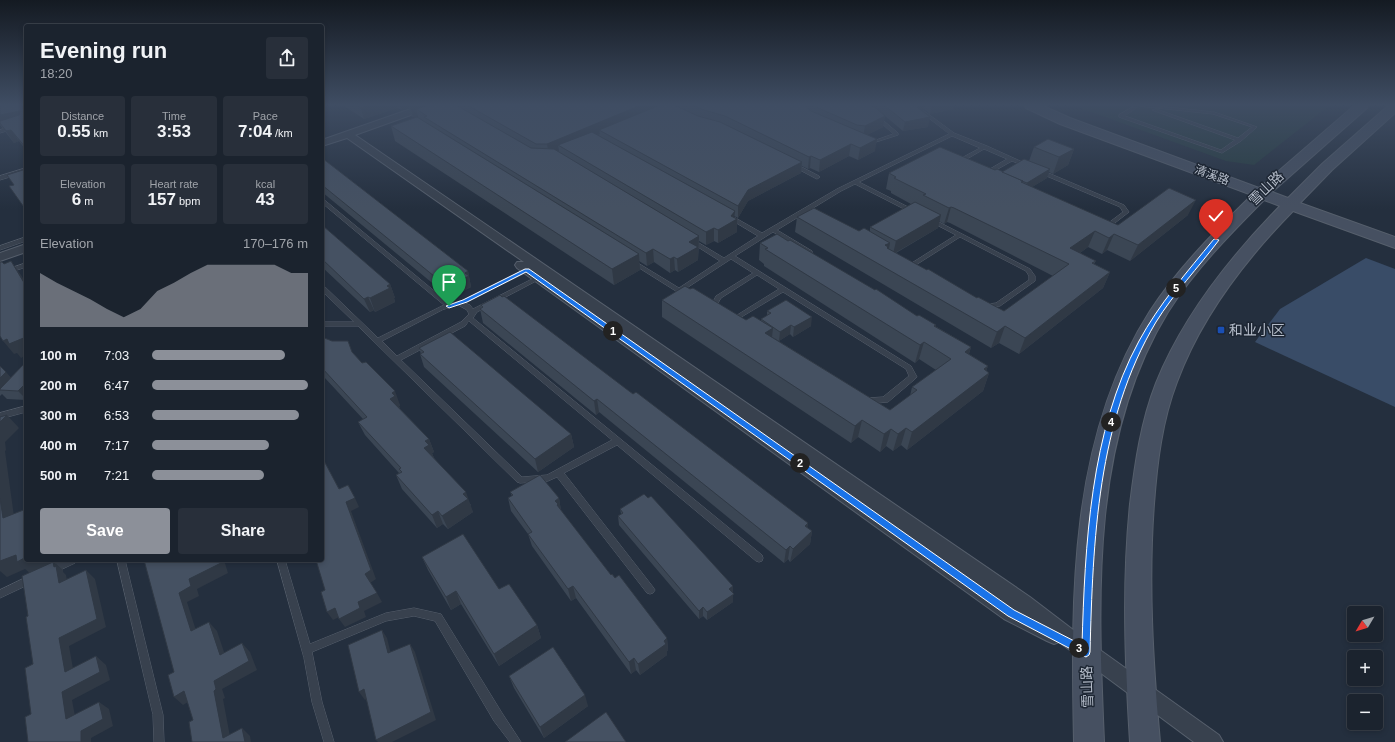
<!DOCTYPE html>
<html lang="en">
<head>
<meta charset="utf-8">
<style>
	:root { --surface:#1b232e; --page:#282f3a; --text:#f1f3f6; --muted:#a0a4aa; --line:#39404a; --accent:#8c9099 }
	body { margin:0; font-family:Helvetica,"Noto Sans SC",sans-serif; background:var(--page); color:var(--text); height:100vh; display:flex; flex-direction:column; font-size:15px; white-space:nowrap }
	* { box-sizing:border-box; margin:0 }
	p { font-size:13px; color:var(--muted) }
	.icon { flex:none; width:22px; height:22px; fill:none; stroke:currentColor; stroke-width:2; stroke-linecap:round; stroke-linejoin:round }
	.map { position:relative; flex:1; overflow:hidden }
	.panel { position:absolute; left:24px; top:24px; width:300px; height:538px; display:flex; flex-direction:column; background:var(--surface); border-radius:4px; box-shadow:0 2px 6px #0003,0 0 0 1px var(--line) }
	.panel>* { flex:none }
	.needle { width:26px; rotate:232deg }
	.buttons { position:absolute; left:1347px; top:606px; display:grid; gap:8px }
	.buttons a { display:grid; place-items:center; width:36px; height:36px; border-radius:4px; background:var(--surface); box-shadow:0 2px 6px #0003,0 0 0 1px var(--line); font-size:20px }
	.pin { position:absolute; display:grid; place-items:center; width:34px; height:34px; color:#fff; margin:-41px -17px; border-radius:50% 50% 50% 0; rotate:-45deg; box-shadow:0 0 4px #0007 }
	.pin .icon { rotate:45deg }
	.km { position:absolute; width:20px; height:20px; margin:-10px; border-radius:50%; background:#222; color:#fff; font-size:11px; line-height:20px; text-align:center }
	.round { display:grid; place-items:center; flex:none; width:42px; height:42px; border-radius:4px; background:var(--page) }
	.summary { display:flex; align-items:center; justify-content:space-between; height:68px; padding:0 16px }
	h1 { font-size:22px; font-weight:600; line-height:30px }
	.figures { display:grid; grid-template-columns:repeat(3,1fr); gap:6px; height:68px; padding:4px 16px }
	.figures div { display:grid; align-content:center; border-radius:4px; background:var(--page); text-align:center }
	.figures b { font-size:17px; font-weight:600 }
	.figures small { font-size:11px; font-weight:400 }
	.figures p { font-size:11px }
	.chart { height:112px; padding:8px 16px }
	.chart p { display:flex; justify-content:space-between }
	.chart svg { width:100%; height:72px; margin-top:4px; fill:var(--accent); opacity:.7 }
	.action { display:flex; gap:8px; margin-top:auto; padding:8px 16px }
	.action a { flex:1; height:46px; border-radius:4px; background:var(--accent); color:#fff; font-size:16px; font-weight:600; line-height:46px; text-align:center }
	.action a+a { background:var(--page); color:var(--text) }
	ul { padding:0 16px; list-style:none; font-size:13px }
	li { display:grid; grid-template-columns:64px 48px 1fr; align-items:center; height:30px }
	li i { height:10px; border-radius:5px; background:var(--accent) }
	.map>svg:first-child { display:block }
	.green { fill:#263c3f }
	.water { fill:#394c67 }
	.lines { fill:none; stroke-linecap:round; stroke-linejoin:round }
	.lane-casing { stroke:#565f6c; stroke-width:1 }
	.street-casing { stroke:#565f6c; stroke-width:2 }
	.secondary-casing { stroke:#565f6c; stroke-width:2 }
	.lane { fill:#38414e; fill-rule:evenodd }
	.street { fill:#38414e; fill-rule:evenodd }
	.secondary { fill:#465061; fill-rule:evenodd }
	.wall { fill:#3b4654; fill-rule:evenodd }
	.shaded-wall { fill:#303945 }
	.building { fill:#455162; stroke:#303945 }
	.route { fill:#1a73e8; stroke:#fff }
	.transit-dot { fill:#1a4fb4; stroke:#1d2633; stroke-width:1.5 }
	.labels { text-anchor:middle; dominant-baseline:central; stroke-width:3; stroke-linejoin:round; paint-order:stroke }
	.far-street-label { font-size:12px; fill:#b4bcc9; stroke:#1d2633 }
	.street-label { font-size:14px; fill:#b4bcc9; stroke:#1d2633 }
	.poi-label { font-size:14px; fill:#b4bcc9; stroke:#1d2633; text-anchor:start }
</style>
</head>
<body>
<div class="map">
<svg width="1395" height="742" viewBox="0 0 1395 742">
	<rect width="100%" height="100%" fill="#242f3e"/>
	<polygon class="green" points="1072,105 1330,105 1254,165 1226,161"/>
	<polygon class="water" points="1366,258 1395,269 1395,407 1255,342 1280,309"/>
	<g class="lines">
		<g class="lane-casing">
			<g id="lane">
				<polygon points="861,105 865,105 898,133 898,135 876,142 866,142 866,140 876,140 893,134"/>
				<path d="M912,105H916L954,133L987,146L1029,165L1024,166L1012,161L987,175H983V173L1007,159L984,149L960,163H956V161L980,148L952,136L859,182L914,210V212H910L855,184L841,191L777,230L812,251V253H808L773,232L735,256L911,366L917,377L915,379L888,402L867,404L864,403L863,401L864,399L867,398L883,397L909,376L906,369L783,292L738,319H734L733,318L734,317L779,289L757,275L721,298L718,303L723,308L722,309C718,311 714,307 712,304L716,296L753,273L731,259L679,293L628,261L629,260H633L679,288L720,261L690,242V240H694L724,258L758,236L728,218V216H732L762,233L837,189L949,134Z"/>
				<path d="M1136,105H1147L1214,112L1257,127L1241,141L1222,153L1119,117V115ZM1139,106L1213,114L1252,127L1238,138L1156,109L1152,110L1235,140L1221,150L1125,116Z"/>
				<polygon points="26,123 26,125 0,133 0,130"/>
				<polygon points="794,163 819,176 820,177 817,179 815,178 792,166 791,165"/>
				<polygon points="26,168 26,172 0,180 0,176"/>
				<polygon points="1039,169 1124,205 1129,212 1107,229 1103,229 1103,227 1123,212 1120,207 1037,172 1036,171"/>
				<path d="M322,198L450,304L463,300L525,269H529L530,270L529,271L465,303L470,305L473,309L536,277H540L541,278L540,279L477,312L473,318L762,555L763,558L762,561L759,562L756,561L617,445L564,473L653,587L655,590L653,593L650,594L647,593L557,477L548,481L520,483L517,482L358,326H322V322H354L322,291V285L324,286L378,338L444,305L322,203ZM458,305L467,310L469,314L461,322L397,356L382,341L442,310ZM469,321L612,440L547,475L522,477L401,360L465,326Z"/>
				<polygon points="931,218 1030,269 1035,276 1035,281 1000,306 981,307 980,306 981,305 996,303 1029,280 1029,276 1026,271 960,237 911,268 907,268 906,267 907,266 956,235 929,221 928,220"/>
				<polygon points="26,237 26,241 0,250 0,246"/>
				<polygon points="26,263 26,267 0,276 0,272"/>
				<polygon points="26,406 26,412 0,419 0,413"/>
				<polygon points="63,560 76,560 75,563 54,573 51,574 48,573 47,570 48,567"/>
				<polygon points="117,560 125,560 163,715 164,742 154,742 153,715"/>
				<polygon points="277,560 285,560 310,644 386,613 414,608 441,614 502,713 521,742 510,742 494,721 435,621 414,616 386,621 312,652 322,702 334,742 324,742 312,702 304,658"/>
				<polygon points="31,575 34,576 35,579 34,582 0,598 0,590"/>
			</g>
		</g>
		<g class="street-casing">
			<g id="street">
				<polygon points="422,105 434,105 433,107 355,135 1030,597 1093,645 1219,735 1223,742 1194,742 1059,642 1054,644 1047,641 1004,619 517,268 515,265 517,262 524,262 347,138 322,146 322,140"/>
				<polygon points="26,244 26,252 0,261 0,253"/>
			</g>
		</g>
		<g class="secondary-casing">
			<path id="secondary" d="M1025,105H1041L1070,118L1259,188L1355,105H1368L1367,108L1272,192L1288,198L1322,164L1389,105H1395V113L1332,170L1300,203L1395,237V248L1293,211C1245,260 1201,317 1177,382C1162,421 1157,463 1154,504C1148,583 1153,663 1160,742H1130C1125,662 1122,583 1130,504C1135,463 1141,421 1156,383C1183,316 1230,257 1280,206L1264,200C1230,234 1194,271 1168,312C1090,439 1098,599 1104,742H1074C1071,596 1069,438 1150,311C1178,268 1215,231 1252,195L1060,124L1026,108Z"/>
		</g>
		<use href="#lane" class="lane"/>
		<use href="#street" class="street"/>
		<use href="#secondary" class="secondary"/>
	</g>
	<g class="wall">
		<polygon points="0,105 26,112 26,150 19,141 14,143 0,125"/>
		<polygon points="343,105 869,105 873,106 871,105 954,105 953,109 930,114 924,109 923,112 928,127 903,131 885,116 883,127 867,135 875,151 858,160 849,156 819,172 810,168 808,169 802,166 801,173 748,201 738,218 734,216 734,217 737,219 737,232 718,243 714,241 706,245 699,241 698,260 678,272 675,270 670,273 654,262 647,266 639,261 640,270 614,285 395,141 391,126 418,118 418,116 413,117 411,116 409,108 402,110 397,108 364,119"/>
		<path d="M1034,147L1074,149L1068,165L1053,174L1049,172L1047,178L1032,187L1118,225L1188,215L1130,261L1107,250L1102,254L1088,247L1080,253L1096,261L1094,264L1110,272L1103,288L1019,354L999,343L991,348L795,232L797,217L859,231L870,232V227L911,204L891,193V191L886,189L889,173L995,170L1002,172L1029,161ZM939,221L944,224L947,222L950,223L1053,276L1004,311L977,298L896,253L938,228Z"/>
		<polygon points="322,158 468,271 471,287 453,296 451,294 448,296 322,192"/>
		<polygon points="322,225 390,284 395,298 394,298 395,302 375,312 374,310 370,312 322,267"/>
		<polygon points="760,243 936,325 935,326 971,347 969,354 988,366 986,371 989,373 983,391 907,450 901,445 893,451 886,446 880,452 858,437 851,443 662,317 662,300 690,289 746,320 761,321 761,319 767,316 767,311 811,326 793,337 790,334 779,341 772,337 890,410 910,396 912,387 936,370 919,359 915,363 764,266 764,264 759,260"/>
		<polygon points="481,305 629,391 808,523 807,527 812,531 810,544 790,562 788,559 784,563 599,412 596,415 483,323 480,309 481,308"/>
		<polygon points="322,337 352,352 400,405 399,406 400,409 429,439 434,452 432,453 434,458 471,505 470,506 473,512 448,529 443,524 437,528 402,489 396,475 399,473 365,435 358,422 363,419 324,377 322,378"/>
		<polygon points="419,348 571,434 574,447 538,472 424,367 420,354 421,354"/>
		<polygon points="26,365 26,400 7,399 2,394 0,396 0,366 11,378"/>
		<polygon points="510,492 559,498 561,511 611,575 667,638 668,650 667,651 667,655 640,675 636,670 631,674 576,598 571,601 532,546 528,534 511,511 508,498 512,496"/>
		<polygon points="620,509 733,593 733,602 707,620 703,616 699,619 619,525 618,516 621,514"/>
		<polygon points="422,557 499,589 537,625 541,638 499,666 461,604 451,610 428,570"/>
		<polygon points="509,676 588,706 544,738 514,688"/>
	</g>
	<g class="shaded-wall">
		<polygon points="370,105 396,105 397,108 364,119 361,108"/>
		<polygon points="400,105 450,105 416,109 418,116 413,117 410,106 408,105 409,108 402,110"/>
		<polygon points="641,105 671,105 599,130 600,134 564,149 558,145 559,151 549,156 547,144"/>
		<polygon points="924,105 922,115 917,107"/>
		<polygon points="932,105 954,105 953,109 930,114"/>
		<polygon points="20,111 26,120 0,123 0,115"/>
		<polygon points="885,116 883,127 863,137 865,126"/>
		<polygon points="930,117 928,127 903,131 905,122"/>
		<polygon points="11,130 19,141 14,143 6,131"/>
		<polygon points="877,139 875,151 858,160 860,148"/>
		<polygon points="851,144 849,156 819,172 820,160"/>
		<polygon points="1074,149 1068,165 1053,174 1059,157"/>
		<polygon points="811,156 810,168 808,169 809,157"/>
		<polygon points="802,162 801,173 748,201 738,218 738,206 748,190"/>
		<polygon points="1050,169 1047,178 1024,192 1027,183"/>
		<polygon points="1196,200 1188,215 1130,261 1138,245"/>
		<polygon points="951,207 947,222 944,224 949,208"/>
		<polygon points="735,211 734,221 737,219 737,232 718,243 718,230"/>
		<polygon points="941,215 938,228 893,254 896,241"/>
		<polygon points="714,228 714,241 706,245 706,232"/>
		<polygon points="1095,231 1088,247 1066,263 1070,248"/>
		<polygon points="1114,234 1107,250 1102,254 1109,238"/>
		<polygon points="699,236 698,260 678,272 677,259 689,242"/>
		<polygon points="890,243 887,259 885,245"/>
		<polygon points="653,249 654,262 647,266 646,253"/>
		<polygon points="639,254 640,270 614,285 612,269"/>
		<polygon points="674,257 675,270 670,273 670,259"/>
		<polygon points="11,261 21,275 26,283 26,286"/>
		<polygon points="468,271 471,287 453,296 450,285"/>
		<polygon points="1110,272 1103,288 1019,354 1025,338"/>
		<polygon points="448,283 451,294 448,296 445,285"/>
		<polygon points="390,284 395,298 394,298 395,302 375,312 370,298 387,286"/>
		<polygon points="368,297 374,310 370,312 364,299"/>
		<polygon points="812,317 811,326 793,337 794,327"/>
		<polygon points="791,325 790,334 779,341 780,332"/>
		<polygon points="1005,326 999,343 991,348 997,332"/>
		<polygon points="773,328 771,346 765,333"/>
		<polygon points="26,337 26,355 21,358 17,353 14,354 3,341 7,339"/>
		<polygon points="924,342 919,359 915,363 920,345"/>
		<polygon points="971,347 965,365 965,352"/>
		<polygon points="988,366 984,377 989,373 983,391 907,450 912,432"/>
		<polygon points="6,372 14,381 0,390 0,378"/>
		<polygon points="25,383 26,384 26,399 18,391"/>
		<polygon points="395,391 400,405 399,406 400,410 390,399 392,393"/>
		<polygon points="597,399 599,412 596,415 594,401"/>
		<polygon points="7,415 19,428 5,442 6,450 5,451 16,531 3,518 0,498 0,422"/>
		<polygon points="862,420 858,437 851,443 855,426"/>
		<polygon points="906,428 901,445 893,451 898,434"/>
		<polygon points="891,429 886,446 880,452 884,434"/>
		<polygon points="571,434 574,447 538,472 535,459"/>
		<polygon points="429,439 434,452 432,453 434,458 424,448 425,441"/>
		<polygon points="466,492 473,512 448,529 442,516 463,494"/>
		<polygon points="355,498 359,507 351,511 376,579 370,583 365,574 346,502"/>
		<polygon points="559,498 561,511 559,512 555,501"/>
		<polygon points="438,511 443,524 437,528 432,515"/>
		<polygon points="808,523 806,536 812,531 810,544 790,562 793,549 805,526"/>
		<polygon points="790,546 788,559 784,563 786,550"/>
		<polygon points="16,555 26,557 26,560 60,560 54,562 63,570 63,572 66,575 69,591 31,574 25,569 7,577 0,571 0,559"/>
		<polygon points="220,560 224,560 228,573 197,589 199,596 187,602 199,640 191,631 179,593 189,579"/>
		<polygon points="86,570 95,579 106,627 69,646 75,680 65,672 59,638"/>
		<polygon points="573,586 576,598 571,601 568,589"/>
		<polygon points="733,586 733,602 707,620 707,612 729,589"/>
		<polygon points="456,591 461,604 451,610 446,597"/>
		<polygon points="377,593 382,602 364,611 366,617 345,627 339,619 358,602"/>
		<polygon points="703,607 703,616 699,619 699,611"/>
		<polygon points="335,608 341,616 333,620 327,612"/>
		<polygon points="209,622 217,631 228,664 220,655"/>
		<polygon points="537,625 541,638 499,666 494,654"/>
		<polygon points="382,630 387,638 393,662 388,653"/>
		<polygon points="667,638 668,650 667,651 667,655 640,675 638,664"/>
		<polygon points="242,643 250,652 257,670 222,689 225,698 223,699 231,742 223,738 214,691 214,681"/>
		<polygon points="410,644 415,652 436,720 392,742 378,742 376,740"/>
		<polygon points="96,656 106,665 110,680 72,700 77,727 66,719 62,692"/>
		<polygon points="634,658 636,670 631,674 629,662"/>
		<polygon points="364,689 369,697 365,700 359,692"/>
		<polygon points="184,691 193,699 183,705 174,697"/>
		<polygon points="585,695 588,706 544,738 540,727"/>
		<polygon points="99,702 109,709 113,726 91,738 91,742 81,742 81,731"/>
		<polygon points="242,728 250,736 251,742 245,742"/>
	</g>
	<g class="building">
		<polygon points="0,105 20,105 26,112 26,148 11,130 6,131 0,123 0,121 19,115 20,111 0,115"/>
		<polygon points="356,105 370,105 361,108"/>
		<polygon points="430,105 456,105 531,148 554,149 699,236 689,242 698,247 677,259 674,257 670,259 653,249 646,253 424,117 427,116 416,109"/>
		<polygon points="467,105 641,105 547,144 536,144"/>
		<polygon points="660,105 674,105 698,116 720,122 802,162 748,190 738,206 599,130"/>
		<polygon points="692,105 804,105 811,111 877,139 860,148 851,144 820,160 811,156 809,157 725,116 704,110"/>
		<polygon points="814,105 869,105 876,108 885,116 865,126 857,125 816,107"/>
		<polygon points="884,105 924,105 917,107 930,117 905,122"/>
		<polygon points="417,117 639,254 612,269 391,126"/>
		<polygon points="592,132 735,211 731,216 737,219 718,230 714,228 706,232 558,145"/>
		<polygon points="1048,139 1074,149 1059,157 1034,147"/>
		<polygon points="940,147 995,170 997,169 1023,181 1021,182 1118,225 1169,188 1196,200 1138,245 1114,234 1109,238 1095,231 1070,248 1096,261 1092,263 1110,272 1025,338 1005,326 997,332 797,217 814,208 859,231 864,228 890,243 885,245 888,247 887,248 927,270 928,269 977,298 978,297 1004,311 1069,264 954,208 951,207 949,208 923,195 926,194 894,178 896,177 889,173"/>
		<polygon points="322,158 468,271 465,273 469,276 450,285 448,283 445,285 322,185"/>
		<polygon points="1024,159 1050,169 1027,183 1022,181 1023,181 1002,172"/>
		<polygon points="26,169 26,210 9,186 14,185 7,175"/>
		<polygon points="915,202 941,215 896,241 870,227"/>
		<polygon points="322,225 390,284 387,286 390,288 370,298 368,297 364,299 322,259"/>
		<polygon points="777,234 788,241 790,240 875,290 876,289 917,316 919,315 936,325 934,326 971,347 965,352 988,366 984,369 989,373 912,432 906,428 898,434 891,429 884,434 862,420 855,426 662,300 685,286 690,289 693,288 746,320 753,316 773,328 765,333 890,410 917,390 912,387 951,359 924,342 920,345 765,249 768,248 760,243"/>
		<polygon points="11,261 26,286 26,337 9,344 7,339 3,341 0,336 0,262 2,262 4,264"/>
		<polygon points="500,295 502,297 504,296 629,391 633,394 636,392 808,523 805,526 812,531 793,549 790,546 786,550 597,399 594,401 480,309 483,307 481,305"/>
		<polygon points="786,300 812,317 794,327 791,325 780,332 761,319 771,313 767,311"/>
		<polygon points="450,332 571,434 535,459 420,354 424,352 419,348"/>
		<polygon points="322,337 332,341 348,341 352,352 362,363 366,362 395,391 392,393 395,396 390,399 429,439 425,441 429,445 424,448 466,492 463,494 468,499 442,516 438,511 432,515 396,475 402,472 399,469 401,468 358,422 367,417 322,368"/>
		<polygon points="23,365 26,365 26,383 18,391 0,390 0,389"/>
		<polygon points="0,366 6,372 0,378"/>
		<polygon points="7,415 0,422 0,417"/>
		<polygon points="322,457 339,489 348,485 355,498 346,502 371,570 365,574 377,593 358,602 360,608 339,619 335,608 327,612 321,592 325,590 316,560 322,560"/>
		<polygon points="540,475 559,498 555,501 558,504 557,505 611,575 612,574 615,578 619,575 667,638 664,641 666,644 638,664 634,658 629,662 573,586 568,589 528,534 532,532 508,498 513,495 510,492"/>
		<polygon points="644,494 648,498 651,496 733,586 729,589 734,594 707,612 703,607 699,611 618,516 623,513 620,509"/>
		<polygon points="0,498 3,518 26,509 26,557 17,562 16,555 0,561"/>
		<polygon points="463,534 499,589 509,584 537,625 494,654 456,591 446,597 422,557"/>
		<polygon points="144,560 220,560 221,563 189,579 191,586 179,593 191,631 209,622 220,655 242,643 249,661 214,681 216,689 214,691 223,738 242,728 245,742 192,742 189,722 193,720 184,691 174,697 168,675 174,672"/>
		<polygon points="53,562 54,567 56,566 59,583 86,570 97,619 59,638 65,672 96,656 100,672 62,692 66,719 99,702 103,719 81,731 81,742 28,742 25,717 31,714 25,668 33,664 26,617 28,616 22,576"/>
		<polygon points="382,630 388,653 410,644 431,712 376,740 364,689 359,692 348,645"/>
		<polygon points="553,647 585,695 540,727 509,676"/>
		<polygon points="606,712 626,742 565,742"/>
	</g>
	<linearGradient id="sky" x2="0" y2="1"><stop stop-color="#141a22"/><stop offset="0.5" stop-color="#3f4d63"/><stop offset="1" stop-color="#3f4d63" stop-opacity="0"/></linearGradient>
	<rect width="1395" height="209" fill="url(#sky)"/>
	<path class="route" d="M1214,239L1219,240C1198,268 1174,293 1156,322C1097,421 1093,541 1090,652L1089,655L1086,657L1008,616L526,272L467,302L449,308L446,306L463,300L525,269H529L1014,610L1082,645C1085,546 1090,431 1139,341C1159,304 1187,272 1214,239Z"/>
	<rect class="transit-dot" x="1217" y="326" width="8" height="8" rx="2"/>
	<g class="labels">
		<g class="far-street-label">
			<text transform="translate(1212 175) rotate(20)">清溪路</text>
		</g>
		<g class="street-label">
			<text transform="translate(1266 188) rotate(-44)">雪山路</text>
			<text transform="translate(1087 687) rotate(-92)">雪山路</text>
		</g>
		<g class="poi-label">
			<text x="1229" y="330">和业小区</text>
		</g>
	</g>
</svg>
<div class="buttons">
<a><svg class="needle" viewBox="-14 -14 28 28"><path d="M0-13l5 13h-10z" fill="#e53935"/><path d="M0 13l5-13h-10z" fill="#a0a4aa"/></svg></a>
<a>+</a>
<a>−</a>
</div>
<div class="pin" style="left:449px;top:306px;background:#1e9e55"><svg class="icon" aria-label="arrive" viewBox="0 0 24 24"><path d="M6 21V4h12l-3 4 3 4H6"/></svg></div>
<div class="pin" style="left:1216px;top:240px;background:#d93025"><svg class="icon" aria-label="check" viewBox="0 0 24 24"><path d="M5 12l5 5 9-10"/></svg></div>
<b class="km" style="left:613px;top:331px">1</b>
<b class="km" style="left:800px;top:463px">2</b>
<b class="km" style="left:1079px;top:648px">3</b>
<b class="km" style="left:1111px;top:422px">4</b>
<b class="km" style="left:1176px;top:288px">5</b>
<section class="panel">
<div class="summary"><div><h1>Evening run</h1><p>18:20</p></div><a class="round"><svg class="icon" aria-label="share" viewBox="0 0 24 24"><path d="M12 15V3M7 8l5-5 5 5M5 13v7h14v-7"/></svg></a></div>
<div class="figures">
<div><p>Distance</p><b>0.55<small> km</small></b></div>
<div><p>Time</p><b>3:53</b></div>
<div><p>Pace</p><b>7:04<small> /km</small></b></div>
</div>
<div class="figures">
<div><p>Elevation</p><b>6<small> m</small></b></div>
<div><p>Heart rate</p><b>157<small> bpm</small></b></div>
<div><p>kcal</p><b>43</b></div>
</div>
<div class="chart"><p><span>Elevation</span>170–176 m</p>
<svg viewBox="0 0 160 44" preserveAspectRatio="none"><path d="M0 44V11L10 17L20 22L30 27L40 33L50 38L60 33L70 22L80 17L90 11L100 6L110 6L120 6L130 6L140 6L150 11L160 11V44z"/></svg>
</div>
<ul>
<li><b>100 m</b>7:03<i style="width:85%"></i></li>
<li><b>200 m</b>6:47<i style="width:100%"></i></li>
<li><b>300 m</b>6:53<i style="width:94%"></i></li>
<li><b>400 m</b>7:17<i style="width:75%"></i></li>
<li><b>500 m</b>7:21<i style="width:72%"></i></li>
</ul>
<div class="action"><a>Save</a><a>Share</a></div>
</section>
</div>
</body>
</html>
